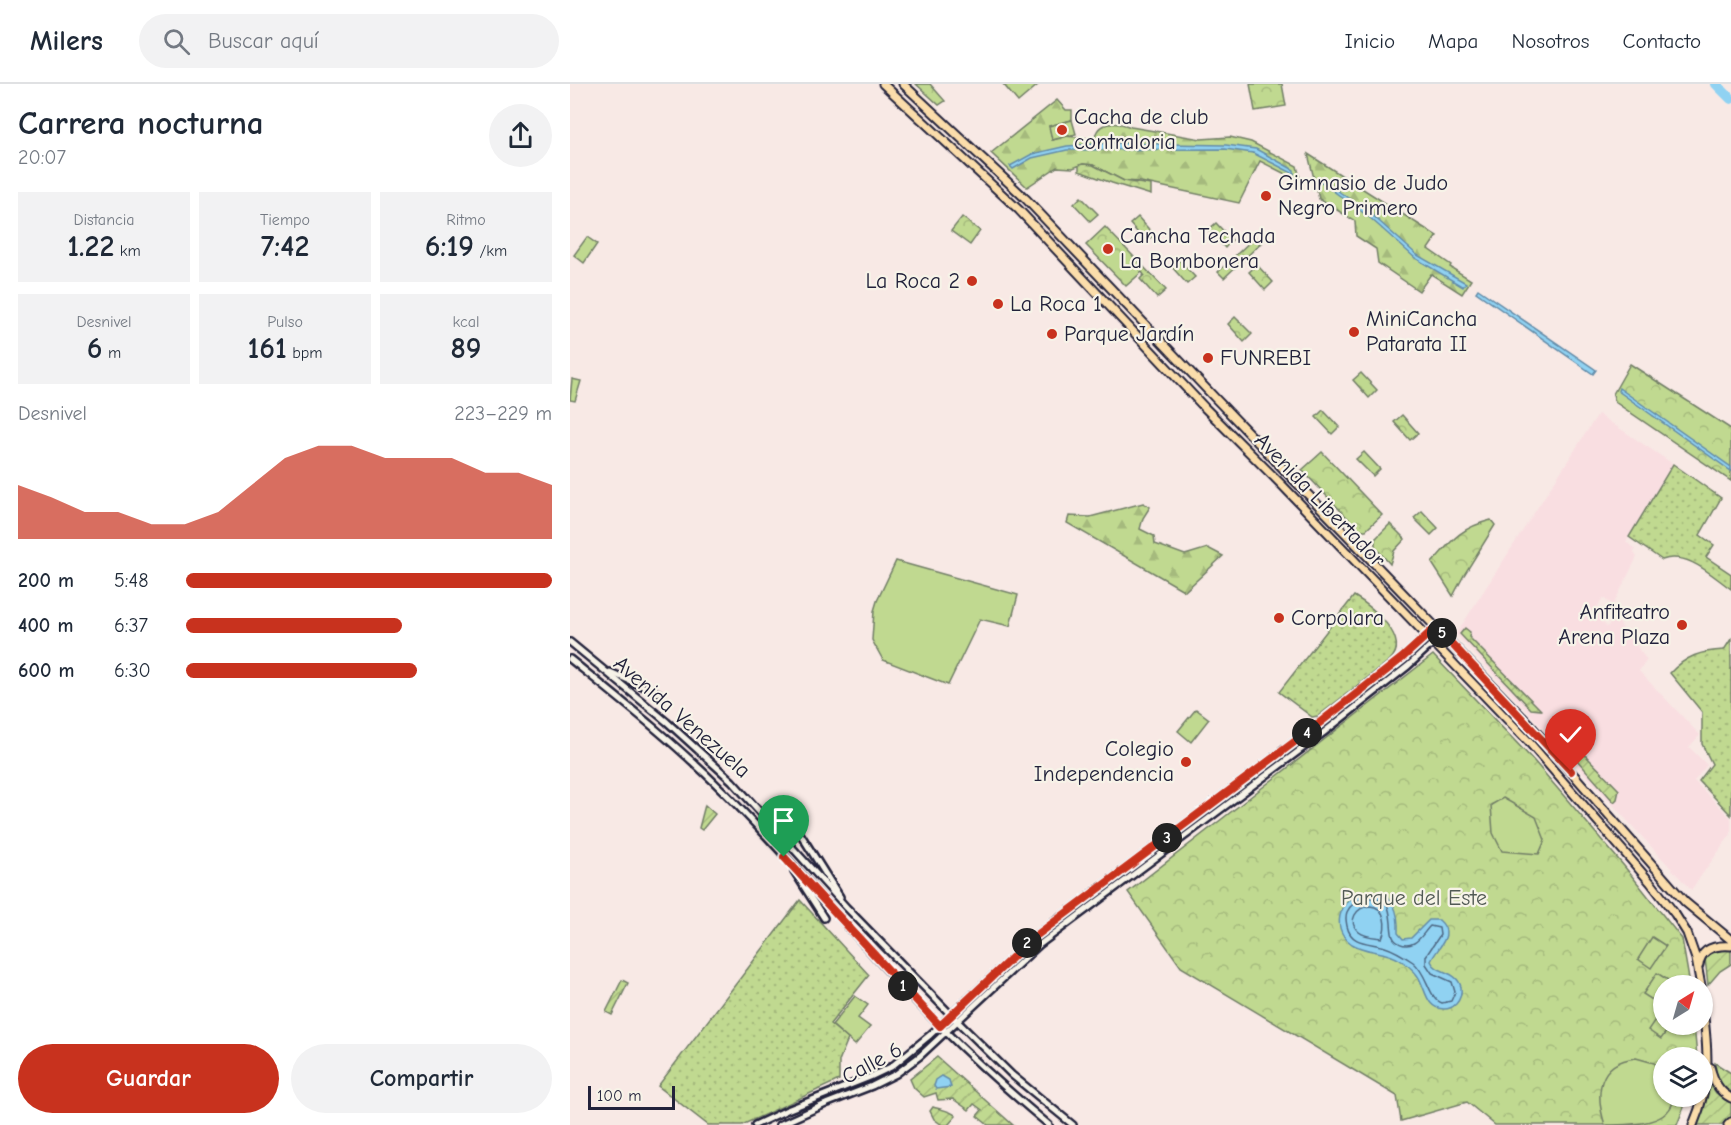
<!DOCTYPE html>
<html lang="es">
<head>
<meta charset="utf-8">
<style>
	:root { --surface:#fff; --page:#f2f2f3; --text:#1f2937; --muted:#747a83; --line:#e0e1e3; --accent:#c8321e }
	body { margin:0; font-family:"Comic Neue",sans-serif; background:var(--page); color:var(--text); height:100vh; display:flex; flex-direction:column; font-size:22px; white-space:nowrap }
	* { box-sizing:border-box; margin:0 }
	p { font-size:20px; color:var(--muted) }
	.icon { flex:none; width:33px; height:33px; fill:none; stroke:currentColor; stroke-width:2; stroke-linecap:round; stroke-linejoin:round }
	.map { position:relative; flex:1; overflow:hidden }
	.sheet { display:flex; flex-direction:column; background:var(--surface); width:570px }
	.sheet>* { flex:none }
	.needle { width:39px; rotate:37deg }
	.fabs { position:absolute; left:1083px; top:891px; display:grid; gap:12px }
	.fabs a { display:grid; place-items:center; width:60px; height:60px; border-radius:50%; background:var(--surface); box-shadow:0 2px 4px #0004; font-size:30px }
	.scale { position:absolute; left:18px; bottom:15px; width:87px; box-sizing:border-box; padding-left:6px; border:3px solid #22223b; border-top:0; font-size:16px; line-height:21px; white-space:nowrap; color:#22223b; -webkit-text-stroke:4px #f7f3e8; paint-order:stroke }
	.pin { position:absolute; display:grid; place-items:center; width:51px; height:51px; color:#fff; margin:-62px -26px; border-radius:50% 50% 50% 0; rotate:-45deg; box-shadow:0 0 6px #0007 }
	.pin .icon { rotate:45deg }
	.km { position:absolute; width:30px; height:30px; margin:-15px; border-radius:50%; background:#222; color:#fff; font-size:16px; line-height:30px; text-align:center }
	.round { display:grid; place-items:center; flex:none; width:63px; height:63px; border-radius:32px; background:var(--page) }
	.overview { display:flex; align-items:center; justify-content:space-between; height:102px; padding:0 18px }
	h1 { font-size:33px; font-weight:700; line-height:45px }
	.figures { display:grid; grid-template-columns:repeat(3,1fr); gap:9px; height:102px; padding:6px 18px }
	.figures div { display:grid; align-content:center; border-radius:0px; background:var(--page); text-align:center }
	.figures b { font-size:30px; font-weight:700 }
	.figures small { font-size:16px; font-weight:400 }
	.figures p { font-size:16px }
	.chart { height:168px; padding:12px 18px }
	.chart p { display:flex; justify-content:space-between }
	.chart svg { width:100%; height:108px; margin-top:6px; fill:var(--accent); opacity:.7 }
	.button { display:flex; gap:12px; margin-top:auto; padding:12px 18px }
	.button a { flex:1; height:69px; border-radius:36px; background:var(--accent); color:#fff; font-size:24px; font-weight:700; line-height:69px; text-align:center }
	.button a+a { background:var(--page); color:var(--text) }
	ul { padding:0 18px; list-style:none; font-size:20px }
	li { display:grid; grid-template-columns:96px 72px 1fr; align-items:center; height:45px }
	li i { height:15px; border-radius:8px; background:var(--accent) }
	header { display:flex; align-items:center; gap:36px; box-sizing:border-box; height:84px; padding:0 30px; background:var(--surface); border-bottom:2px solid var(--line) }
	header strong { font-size:28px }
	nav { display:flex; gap:33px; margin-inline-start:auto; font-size:21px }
	.search { width:420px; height:54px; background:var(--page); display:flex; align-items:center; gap:15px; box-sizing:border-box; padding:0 21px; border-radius:33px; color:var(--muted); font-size:22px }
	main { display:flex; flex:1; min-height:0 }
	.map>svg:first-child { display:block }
	.built { fill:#f9dee1 }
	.grass { fill:url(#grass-dots); stroke:#717e66; stroke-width:1.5 }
	.forest { fill:url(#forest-firs); stroke:#717e66; stroke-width:1.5 }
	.park { fill:url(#park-crowns); stroke:#717e66; stroke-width:1.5 }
	.garden { fill:url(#garden-furrows); stroke:#717e66; stroke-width:1.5 }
	.pitch { fill:#c0d990; stroke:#717e66; stroke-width:1.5 }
	.water { fill:#90d2f2; stroke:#648ca9; stroke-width:1.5 }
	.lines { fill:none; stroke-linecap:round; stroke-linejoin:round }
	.shore { stroke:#4e6884; stroke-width:1.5 }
	.river { stroke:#90d2f2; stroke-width:10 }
	.tertiary-casing { stroke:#22223b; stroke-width:10 }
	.primary-casing { stroke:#22223b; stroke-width:11 }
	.tertiary { stroke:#f7f3e8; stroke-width:5 }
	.primary { stroke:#fbddab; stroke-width:7 }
	.route-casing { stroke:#fff; stroke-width:12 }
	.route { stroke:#c8321e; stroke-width:8 }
	.poi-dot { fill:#c8321e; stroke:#f7f3e8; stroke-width:2 }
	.labels { text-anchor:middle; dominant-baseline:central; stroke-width:4.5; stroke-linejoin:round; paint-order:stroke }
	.poi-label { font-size:22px; fill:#22223b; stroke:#f7f3e8; text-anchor:start }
	.street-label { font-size:22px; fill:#22223b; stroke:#f7f3e8 }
	.park-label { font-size:22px; fill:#515954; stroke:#f7f3e8 }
</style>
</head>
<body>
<header>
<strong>Milers</strong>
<div class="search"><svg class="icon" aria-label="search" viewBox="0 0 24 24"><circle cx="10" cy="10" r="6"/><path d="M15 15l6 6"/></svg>Buscar aquí</div>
<nav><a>Inicio</a><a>Mapa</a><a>Nosotros</a><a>Contacto</a></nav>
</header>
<main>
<section class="sheet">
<div class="overview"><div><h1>Carrera nocturna</h1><p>20:07</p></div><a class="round"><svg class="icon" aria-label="share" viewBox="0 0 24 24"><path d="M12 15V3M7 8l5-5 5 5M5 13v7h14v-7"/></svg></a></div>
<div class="figures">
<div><p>Distancia</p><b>1.22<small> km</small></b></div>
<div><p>Tiempo</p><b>7:42</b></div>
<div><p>Ritmo</p><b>6:19<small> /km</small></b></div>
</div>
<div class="figures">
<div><p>Desnivel</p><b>6<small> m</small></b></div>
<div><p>Pulso</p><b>161<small> bpm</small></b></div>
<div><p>kcal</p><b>89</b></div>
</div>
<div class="chart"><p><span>Desnivel</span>223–229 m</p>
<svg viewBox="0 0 160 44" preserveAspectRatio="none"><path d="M0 44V22L10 27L20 33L30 33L40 38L50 38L60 33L70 22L80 11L90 6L100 6L110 11L120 11L130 11L140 17L150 17L160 22V44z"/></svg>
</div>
<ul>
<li><b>200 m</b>5:48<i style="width:100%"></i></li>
<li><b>400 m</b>6:37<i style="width:59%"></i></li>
<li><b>600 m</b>6:30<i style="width:63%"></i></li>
</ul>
<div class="button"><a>Guardar</a><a>Compartir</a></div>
</section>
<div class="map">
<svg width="1161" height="1041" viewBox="0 0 1161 1041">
	<defs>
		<pattern id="grass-dots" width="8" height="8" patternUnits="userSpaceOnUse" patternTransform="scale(1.5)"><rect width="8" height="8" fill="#c0d990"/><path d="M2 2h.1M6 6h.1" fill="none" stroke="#a5ba7d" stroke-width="1.8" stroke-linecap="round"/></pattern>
		<pattern id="forest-firs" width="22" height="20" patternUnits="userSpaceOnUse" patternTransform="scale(1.5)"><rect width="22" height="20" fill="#c0d990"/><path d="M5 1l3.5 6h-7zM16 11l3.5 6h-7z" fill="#a5ba7d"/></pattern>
		<pattern id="park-crowns" width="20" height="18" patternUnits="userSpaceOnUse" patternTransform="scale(1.5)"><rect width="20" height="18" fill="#c0d990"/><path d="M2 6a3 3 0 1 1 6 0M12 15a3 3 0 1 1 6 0" fill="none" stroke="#a5ba7d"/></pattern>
		<pattern id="garden-furrows" width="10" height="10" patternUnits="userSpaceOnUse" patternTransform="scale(1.5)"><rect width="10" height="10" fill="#c0d990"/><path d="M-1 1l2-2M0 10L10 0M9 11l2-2" fill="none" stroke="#a5ba7d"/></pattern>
	</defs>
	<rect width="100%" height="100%" fill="#f8e9e5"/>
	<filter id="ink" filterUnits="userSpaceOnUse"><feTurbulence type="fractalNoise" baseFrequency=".0167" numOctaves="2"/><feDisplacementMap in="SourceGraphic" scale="12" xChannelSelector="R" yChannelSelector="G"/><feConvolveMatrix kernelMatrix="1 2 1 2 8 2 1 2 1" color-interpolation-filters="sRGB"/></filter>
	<g filter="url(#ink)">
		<polygon class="built" points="1028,330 1103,380 1056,458 1065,465 1064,469 1067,473 1043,521 1033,514 1027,523 1030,536 1037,543 1045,534 1077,576 1069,587 1130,651 1119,663 1137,681 1124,697 1161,734 1161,750 1121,806 886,550"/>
		<g class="grass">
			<path d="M1103,380L1151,414L1130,451L1144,461L1136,473L1161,490V505C1141,491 1118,467 1092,476L1059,453Z"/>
			<path d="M784,512C801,522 842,555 820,576L748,632L742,633L709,608Z"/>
			<path d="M1161,555V731L1129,697L1142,680L1132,660V628L1100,589C1116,572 1131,567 1154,566Z"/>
			<polygon points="230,816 299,891 260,940 278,955 269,977 269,996 172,1041 138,1041 88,1002"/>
		</g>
		<g class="forest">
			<polygon points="433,0 469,0 448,18"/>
			<path d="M487,16L496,26H502V36L479,42L483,56L495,52L525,55C526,36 548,38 561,43L631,55L660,53L681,58L727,82L731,98L690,77L669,119L571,98L554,97L523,81L513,80L503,84L487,83L457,103L421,69Z"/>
			<polygon points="738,70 867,152 858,165 881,181 880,183 901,196 892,210 861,190 849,207 808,179 806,165 786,152 785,137 749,115"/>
			<polygon points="573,419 580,423 573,434 570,445 584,452 585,460 615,471 638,464 653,472 615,507 497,439 499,432 520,433"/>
		</g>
		<g class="park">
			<polygon points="346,0 360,0 375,17 369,21"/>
			<polygon points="680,0 712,0 716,22 685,27"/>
			<polygon points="513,80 523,81 554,97 581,101 581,111 542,99 509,87 509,81"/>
			<polygon points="511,113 528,130 520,137 504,120"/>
			<polygon points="392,133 410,147 400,161 381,147"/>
			<polygon points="568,133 584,151 576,158 560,140"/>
			<polygon points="646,139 662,156 655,164 638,146"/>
			<polygon points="535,143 596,206 587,214 570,195 574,191 572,188 556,202 516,161"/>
			<polygon points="685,153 691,159 654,194 648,188"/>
			<polygon points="608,175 625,193 617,200 601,182"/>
			<polygon points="687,181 703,198 695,206 679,188"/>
			<polygon points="665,233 682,250 674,258 658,240"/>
			<polygon points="1060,280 1161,345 1161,397 1045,318 1043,310"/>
			<polygon points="791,289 807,306 799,314 783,296"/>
			<polygon points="753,326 769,343 762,350 746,333"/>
			<polygon points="832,331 848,349 840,356 824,338"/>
			<polygon points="752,368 812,431 796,446 789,446 732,386"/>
			<polygon points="794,368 810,385 803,392 786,375"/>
			<polygon points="852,427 868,444 861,451 844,434"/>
			<path d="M921,436L925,441L894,491L883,512L862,479C882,456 890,444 921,436Z"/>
			<polygon points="820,440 835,455 824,467 820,480 805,463 805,455"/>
			<polygon points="863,571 964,677 1054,782 1112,855 1120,901 1094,902 1094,940 1124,941 1127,973 1094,974 1094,1012 1118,1013 1107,1041 925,1041 897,1018 831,1037 827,1012 611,883 558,808"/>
		</g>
		<g class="garden">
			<polygon points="895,544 900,548 899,553 971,626 961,625 890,550"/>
			<polygon points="985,640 1049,706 1047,715 1044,718 984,650"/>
			<polygon points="135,721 145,730 132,746 129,744"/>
			<polygon points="1152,863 1161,866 1161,880 1150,887 1138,901 1135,874 1142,866"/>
			<polygon points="52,896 58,899 42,931 36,928"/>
			<polygon points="367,973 443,1041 418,1041 407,1032 412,1026 404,1020 399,1026 383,1015 368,1016 366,1009 354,1013 344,1004 340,995"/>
			<path d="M1145,979L1161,989V1009C1148,1002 1146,993 1145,979Z"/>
			<polygon points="1141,1001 1146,1009 1161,1019 1161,1033 1151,1041 1126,1041"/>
			<path d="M363,1023C369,1025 382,1027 386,1032L378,1041H372L364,1035L360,1027Z"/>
		</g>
		<g class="pitch">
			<polygon points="502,36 506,50 482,56 479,42"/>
			<polygon points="17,153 27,160 14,179 4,171"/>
			<polygon points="2,295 11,297 5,317 0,316"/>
			<polygon points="326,477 448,511 440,542 410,535 378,601 313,576 302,556 304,527 307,517"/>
			<polygon points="626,625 639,635 621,658 608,647"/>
			<polygon points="933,714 966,733 975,756 969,770 932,767 923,749 921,721"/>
			<polygon points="1082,853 1096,862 1081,884 1068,875"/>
			<polygon points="1087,889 1101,898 1098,901 1094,902 1093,909 1087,919 1073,910"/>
			<polygon points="285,912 298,921 288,934 300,943 285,961 262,941"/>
			<polygon points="1093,924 1094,940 1101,941 1091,955 1078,946"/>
			<path d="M1066,974L1084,979L1093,987L1094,1012L1104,1013C1101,1041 1063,1041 1035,1041C1025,1010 1027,978 1066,974Z"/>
		</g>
		<g class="water">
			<polygon points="539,59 656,61 686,65 724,86 724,90 683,69 655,65 497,66 462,74 443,85 440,82 462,70 497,62"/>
			<polygon points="751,95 801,130 847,171 896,199 893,203 845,174 799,133 751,98"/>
			<polygon points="908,205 1026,286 1023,290 906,208"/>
			<polygon points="1049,304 1161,383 1161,387 1048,307"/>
			<path d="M800,808C824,809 829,828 828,849L833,855L841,854L859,836H869C886,851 868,862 861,877C866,890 887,886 891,903C892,909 890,916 886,920C883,923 879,925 874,925C855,925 856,903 847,891C843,885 836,880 830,876C815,866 796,869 782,860C757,843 772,809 800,808Z"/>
			<polygon points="372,992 379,996 381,1003 366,1005 364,1002 366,996"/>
		</g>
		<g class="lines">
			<g class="shore">
				<path d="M795,814C824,813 819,828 822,849C823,859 835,864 844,859C850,856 855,847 860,842L869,844L870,851L856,872V880L862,889L882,898L885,908L881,917L872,919C858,914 858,890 843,878C834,872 825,866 815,863C799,858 781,861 777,842C776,837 775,833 777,828C781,820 787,816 795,814Z"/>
				<path d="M800,822C816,823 817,842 812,854C805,853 795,853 789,848C776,838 787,822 800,822Z"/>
			</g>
			<polyline class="river" points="1146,0 1161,15"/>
			<g class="tertiary-casing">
				<g id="tertiary">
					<polyline points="0,558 97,638 162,697 277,824 387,937 442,991 503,1041"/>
					<path d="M0,575C52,617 104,658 152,706C228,781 295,867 371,943C406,978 442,1010 479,1041"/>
					<polyline points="40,588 88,609"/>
					<polyline points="226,743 270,813"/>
					<polyline points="224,787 254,834"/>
					<polyline points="185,1041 217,1026 300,993 321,983 360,951 463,854 743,644 832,574 866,543"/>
					<polyline points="209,1041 258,1019 302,1002 326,990 350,972 469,861 753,649 838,582 873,550"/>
				</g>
			</g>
			<g class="primary-casing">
				<g id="primary">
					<polyline points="313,0 449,126 635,324 713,402 958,657 1081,799 1105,830 1117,849 1126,875 1131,902"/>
					<polyline points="333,0 456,115 645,314 961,642 1115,818 1161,856"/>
					<path d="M1129,881C1131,864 1146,861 1161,862"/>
					<path d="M1140,983C1144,997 1148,1007 1161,1014"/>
					<path d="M1123,1041C1142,997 1138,963 1132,917"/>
					<polyline points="1158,1041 1161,1038"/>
				</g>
			</g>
			<use href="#tertiary" class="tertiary"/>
			<use href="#primary" class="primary"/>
		</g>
	</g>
	<g class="lines" filter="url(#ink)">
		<g class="route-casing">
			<polyline id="route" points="214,773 370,942 463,854 743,644 832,574 866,543 1001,687"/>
		</g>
		<use href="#route" class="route"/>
	</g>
	<g class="poi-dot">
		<circle cx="492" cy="46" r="6"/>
		<circle cx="696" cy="112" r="6"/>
		<circle cx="538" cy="165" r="6"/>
		<circle cx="402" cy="197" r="6"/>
		<circle cx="428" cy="220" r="6"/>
		<circle cx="784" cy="248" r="6"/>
		<circle cx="482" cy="250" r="6"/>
		<circle cx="638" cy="274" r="6"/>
		<circle cx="709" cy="534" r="6"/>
		<circle cx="1112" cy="541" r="6"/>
		<circle cx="616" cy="678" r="6"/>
	</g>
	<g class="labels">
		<g class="poi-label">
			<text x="504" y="33">Cacha de club<tspan x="504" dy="25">contraloria</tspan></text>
			<text x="708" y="99">Gimnasio de Judo<tspan x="708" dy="25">Negro Primero</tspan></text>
			<text x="550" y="152">Cancha Techada<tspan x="550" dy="25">La Bombonera</tspan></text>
			<text x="390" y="197" text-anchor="end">La Roca 2</text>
			<text x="440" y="220">La Roca 1</text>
			<text x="796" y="235">MiniCancha<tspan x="796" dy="25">Patarata II</tspan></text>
			<text x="494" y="250">Parque Jardín</text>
			<text x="650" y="274">FUNREBI</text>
			<text x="1100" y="528" text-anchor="end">Anfiteatro<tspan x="1100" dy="25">Arena Plaza</tspan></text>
			<text x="721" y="534">Corpolara</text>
			<text x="604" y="665" text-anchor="end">Colegio<tspan x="604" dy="25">Independencia</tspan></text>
		</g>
		<g class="street-label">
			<text transform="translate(750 416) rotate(46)">Avenida Libertador</text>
			<text transform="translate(112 633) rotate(41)">Avenida Venezuela</text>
			<text transform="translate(302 979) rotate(-28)">Calle 6</text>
		</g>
		<g class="park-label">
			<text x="844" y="814">Parque del Este</text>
		</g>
	</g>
</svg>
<div class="fabs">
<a><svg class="needle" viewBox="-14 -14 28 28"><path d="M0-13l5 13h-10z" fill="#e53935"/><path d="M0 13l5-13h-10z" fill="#747a83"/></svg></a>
<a><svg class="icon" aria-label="layers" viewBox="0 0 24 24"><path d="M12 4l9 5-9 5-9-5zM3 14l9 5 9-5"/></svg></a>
</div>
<div class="scale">100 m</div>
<div class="pin" style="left:214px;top:773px;background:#1e9e55"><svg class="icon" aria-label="arrive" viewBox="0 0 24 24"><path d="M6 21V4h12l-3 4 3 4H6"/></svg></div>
<div class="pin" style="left:1001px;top:687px;background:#d93025"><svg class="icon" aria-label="check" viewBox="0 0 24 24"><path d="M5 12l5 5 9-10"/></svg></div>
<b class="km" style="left:333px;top:902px">1</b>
<b class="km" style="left:457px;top:859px">2</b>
<b class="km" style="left:597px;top:754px">3</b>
<b class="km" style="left:737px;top:649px">4</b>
<b class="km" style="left:872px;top:549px">5</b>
</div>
</main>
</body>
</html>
